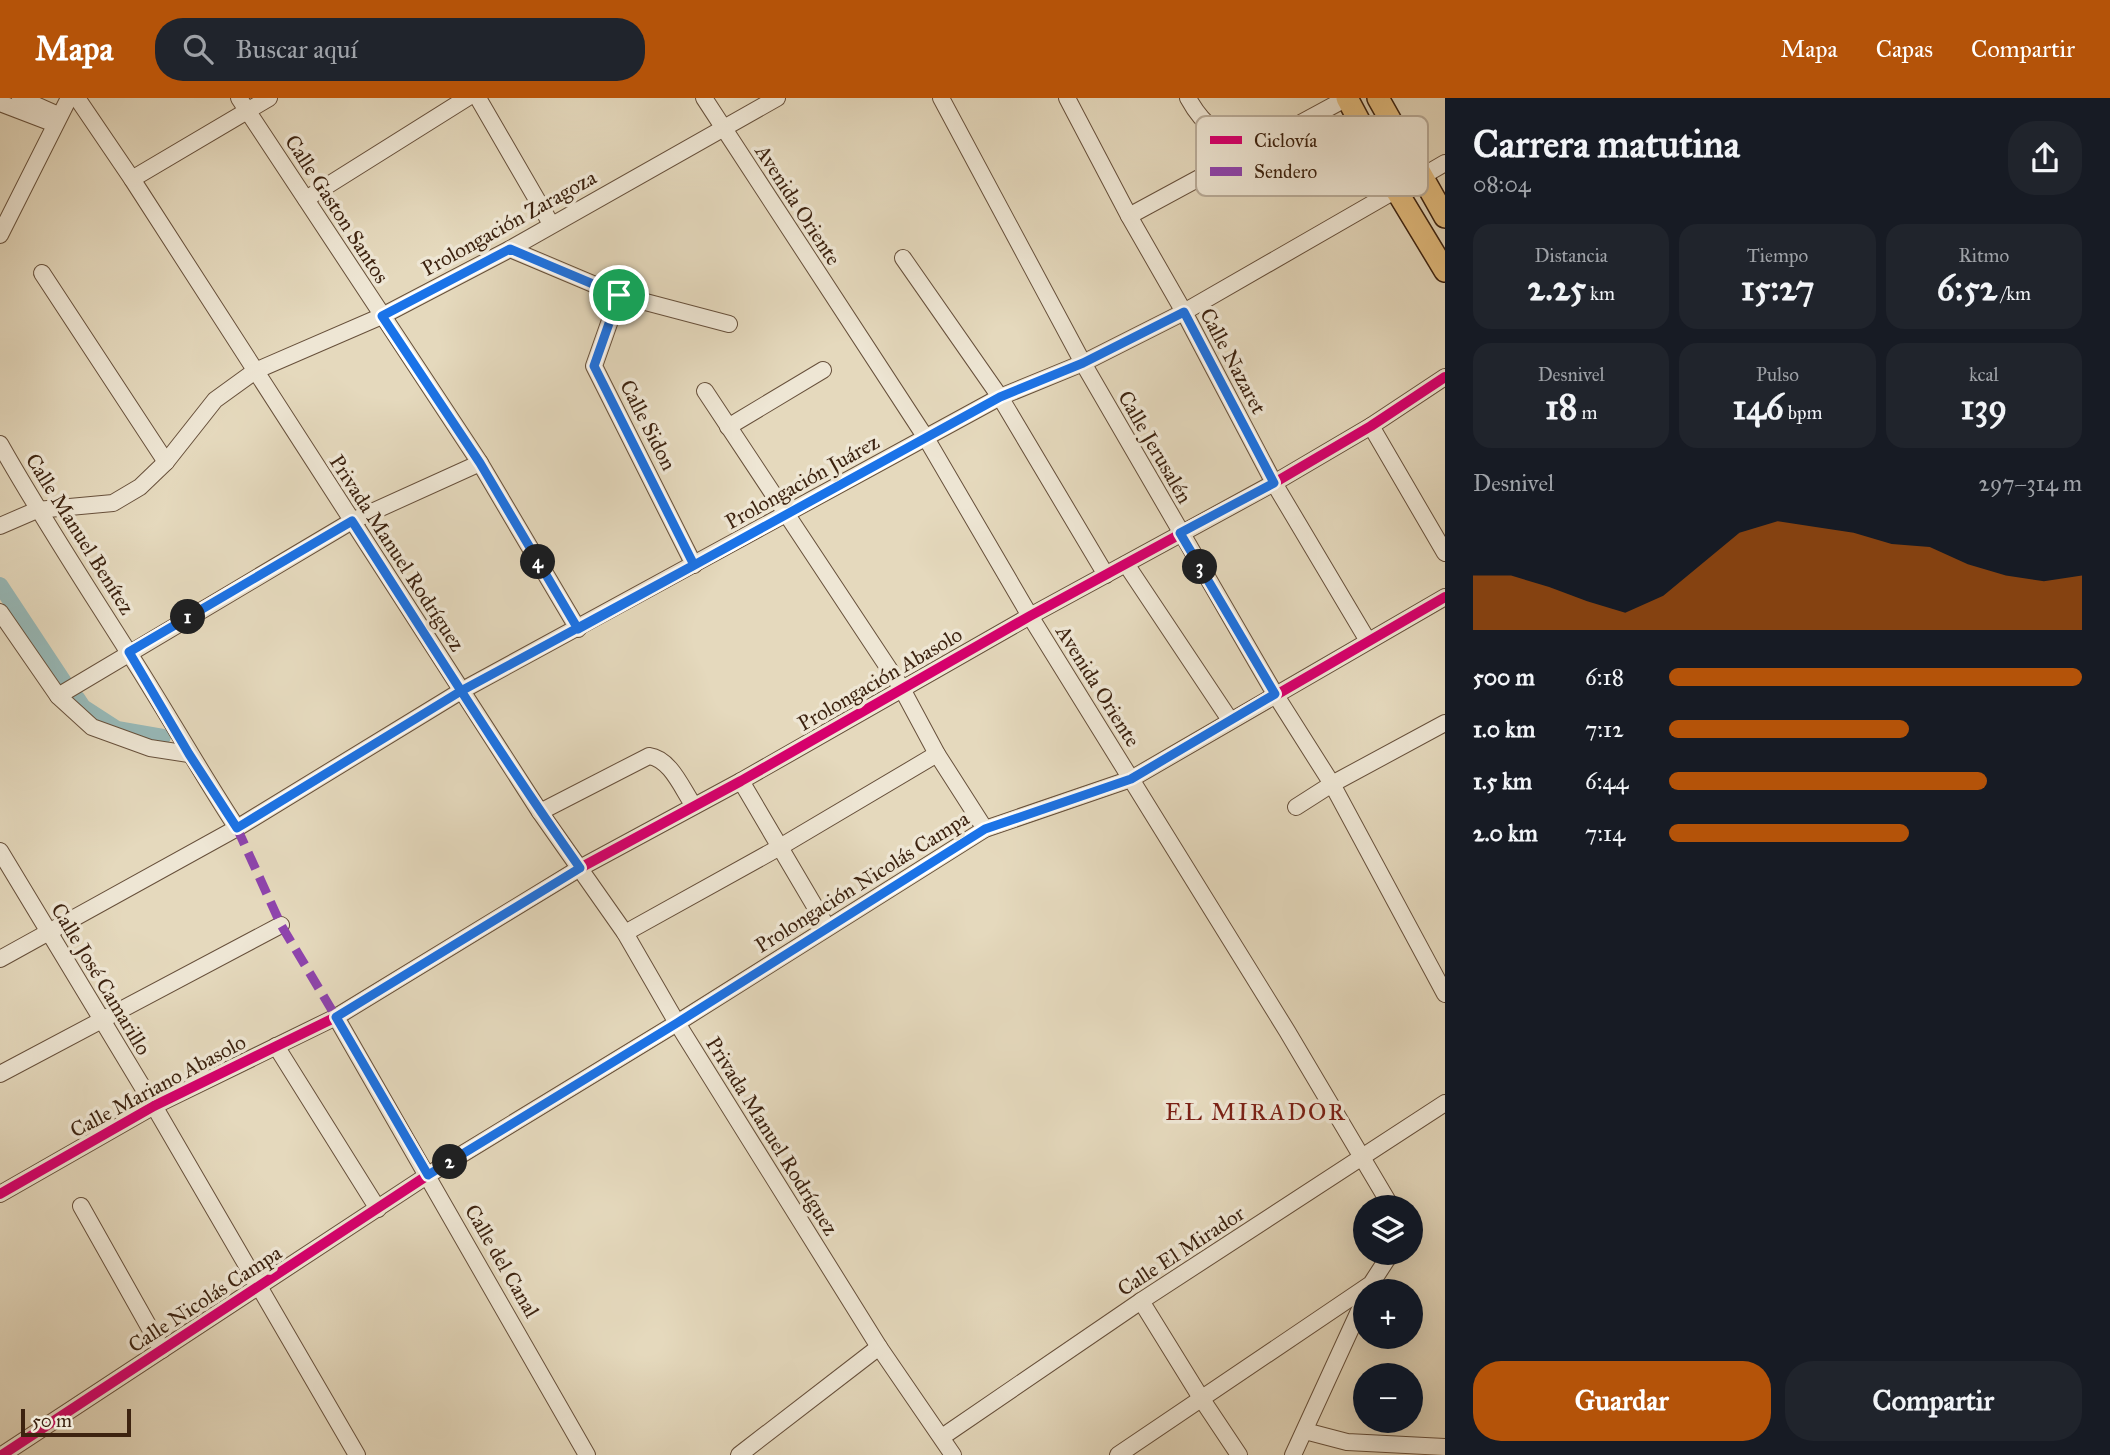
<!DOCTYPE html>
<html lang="es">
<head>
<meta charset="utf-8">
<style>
	:root { --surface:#171b24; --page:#20242c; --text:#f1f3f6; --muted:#9ea1a6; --accent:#b45309 }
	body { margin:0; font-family:"IM FELL Great Primer",serif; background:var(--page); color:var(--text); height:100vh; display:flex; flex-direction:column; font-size:26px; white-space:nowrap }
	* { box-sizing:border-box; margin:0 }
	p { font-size:23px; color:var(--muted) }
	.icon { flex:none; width:38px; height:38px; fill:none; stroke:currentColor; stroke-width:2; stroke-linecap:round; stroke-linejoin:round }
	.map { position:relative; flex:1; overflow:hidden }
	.sheet { display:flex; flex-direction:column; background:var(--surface); width:665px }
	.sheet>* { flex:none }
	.fabs { position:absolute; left:1353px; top:1097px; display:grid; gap:14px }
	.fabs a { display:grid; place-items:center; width:70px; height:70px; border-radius:50%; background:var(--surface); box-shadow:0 7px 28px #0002; font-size:35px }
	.scale { position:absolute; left:21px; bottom:18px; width:110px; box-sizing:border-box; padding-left:7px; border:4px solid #3d2310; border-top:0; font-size:19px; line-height:24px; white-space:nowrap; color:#3d2310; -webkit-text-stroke:5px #eee6d4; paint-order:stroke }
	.pin { position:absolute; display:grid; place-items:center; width:60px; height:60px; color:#fff; margin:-30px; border:4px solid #fff; border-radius:50%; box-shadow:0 2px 7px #0007 }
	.km { position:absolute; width:35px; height:35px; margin:-18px; border-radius:50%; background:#222; color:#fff; font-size:19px; line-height:35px; text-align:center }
	.round { display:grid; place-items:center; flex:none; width:74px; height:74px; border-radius:28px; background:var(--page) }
	.summary { display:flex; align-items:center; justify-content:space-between; height:119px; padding:0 28px }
	h1 { font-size:38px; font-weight:700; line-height:52px }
	.stats { display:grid; grid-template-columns:repeat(3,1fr); gap:10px; height:119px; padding:7px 28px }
	.stats div { display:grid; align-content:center; border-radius:18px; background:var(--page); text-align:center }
	.stats b { font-size:35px; font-weight:700 }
	.stats small { font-size:19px; font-weight:400 }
	.stats p { font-size:19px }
	.chart { height:196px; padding:14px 28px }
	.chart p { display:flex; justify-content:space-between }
	.chart svg { width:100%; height:126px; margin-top:7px; fill:var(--accent); opacity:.7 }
	.button { display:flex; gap:14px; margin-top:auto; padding:14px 28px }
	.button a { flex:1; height:80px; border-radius:28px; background:var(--accent); color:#fff; font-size:28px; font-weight:700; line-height:80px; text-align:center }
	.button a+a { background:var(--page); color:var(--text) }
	ul { padding:0 28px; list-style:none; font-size:23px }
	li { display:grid; grid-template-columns:112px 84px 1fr; align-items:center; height:52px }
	li i { height:18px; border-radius:9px; background:var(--accent) }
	header { display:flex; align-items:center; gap:42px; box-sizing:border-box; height:98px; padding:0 35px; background:var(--accent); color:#fff }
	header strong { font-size:33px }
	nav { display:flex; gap:38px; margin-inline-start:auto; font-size:24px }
	.search { width:490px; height:63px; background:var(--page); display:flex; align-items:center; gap:18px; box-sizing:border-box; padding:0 24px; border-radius:28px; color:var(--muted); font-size:26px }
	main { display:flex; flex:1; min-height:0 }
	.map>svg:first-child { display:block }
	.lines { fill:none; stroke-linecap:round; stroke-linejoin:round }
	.canal { stroke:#97b9b8; stroke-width:16 }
	.minor-casing { stroke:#67503b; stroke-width:18 }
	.major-casing { stroke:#3d2310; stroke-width:24 }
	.minor { stroke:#eee6d4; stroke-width:16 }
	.major { stroke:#e2bc7e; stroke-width:21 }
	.quiet { stroke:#8e44ad; stroke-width:9; stroke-dasharray:18 9; stroke-linecap:butt }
	.cycleway-casing { stroke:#eee6d4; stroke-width:15 }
	.cycleway { stroke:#d6006c; stroke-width:10 }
	.route-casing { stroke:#fff; stroke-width:14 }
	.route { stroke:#1a73e8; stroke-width:9 }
	.labels { text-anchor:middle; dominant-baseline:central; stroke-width:7; stroke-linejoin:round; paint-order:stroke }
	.street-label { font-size:21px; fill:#3d2310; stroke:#eee6d4 }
	.quarter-label { font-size:24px; letter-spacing:2px; fill:#7a1f14; stroke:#eee6d4 }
	.key { fill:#eee6d4; stroke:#b9ac99; stroke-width:2 }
	.key-label { font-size:19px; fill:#3d2310 }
</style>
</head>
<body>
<header>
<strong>Mapa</strong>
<div class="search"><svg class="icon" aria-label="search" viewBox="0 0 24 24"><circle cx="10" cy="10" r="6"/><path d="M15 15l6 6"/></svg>Buscar aquí</div>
<nav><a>Mapa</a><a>Capas</a><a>Compartir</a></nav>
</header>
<main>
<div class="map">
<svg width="1445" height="1357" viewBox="0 0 1445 1357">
	<rect width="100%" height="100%" fill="#e5d9bd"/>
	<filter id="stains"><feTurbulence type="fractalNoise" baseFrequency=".00286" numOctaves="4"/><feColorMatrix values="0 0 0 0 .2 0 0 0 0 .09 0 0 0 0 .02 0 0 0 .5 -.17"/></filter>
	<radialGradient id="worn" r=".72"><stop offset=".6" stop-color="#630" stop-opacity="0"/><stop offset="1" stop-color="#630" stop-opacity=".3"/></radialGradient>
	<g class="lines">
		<g class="canal">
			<polyline points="0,487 64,584"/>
			<polyline points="77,600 83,609 117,631 163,639"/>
		</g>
		<g class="minor-casing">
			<g id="minor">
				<polyline points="20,0 56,16"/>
				<polyline points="77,0 132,81 540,714 625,835 677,925 879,1249 953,1357"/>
				<polyline points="239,0 480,365 578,531"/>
				<polyline points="478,0 551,126"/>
				<polyline points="704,0 926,340 1030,518 1287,933 1392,1110"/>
				<polyline points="941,0 1083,265 1275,596 1332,686 1445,896"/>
				<polyline points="1067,0 1129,118 1184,214 1274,385 1368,543"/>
				<path d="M1188,0C1207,35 1223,37 1258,47"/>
				<polyline points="0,5 55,26"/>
				<polyline points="1421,79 1445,65"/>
				<polyline points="132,81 269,0"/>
				<polyline points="306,101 467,0"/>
				<polyline points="1129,118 1347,0"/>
				<polyline points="0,137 69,0"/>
				<polyline points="510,151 619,197 729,226"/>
				<polyline points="903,160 1000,299 1106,477"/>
				<polyline points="42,175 166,364"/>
				<polyline points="619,197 594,268 694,467"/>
				<polyline points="705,293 901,589 937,656 985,731"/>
				<polyline points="1371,328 1445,455"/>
				<polyline points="728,329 823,272"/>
				<path d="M0,346C40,417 84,484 127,552C165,611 199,672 237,730"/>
				<polyline points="0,428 37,412 113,405 140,389 166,364 215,302 255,273 382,218 510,151 777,0"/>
				<polyline points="1126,466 1230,622"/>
				<polyline points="0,514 58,598 92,629 150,650 189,656"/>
				<polyline points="58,598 352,423 480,365"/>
				<polyline points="741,683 827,829"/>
				<polyline points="1296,709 1332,686 1445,625"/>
				<path d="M540,714L649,658C671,661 682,691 694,708"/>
				<polyline points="0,753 154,1008 357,1357"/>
				<polyline points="625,835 780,749 937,656"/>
				<polyline points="0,861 237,730 461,593 1000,299 1083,265 1184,214 1396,92"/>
				<polyline points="336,919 587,1357"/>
				<polyline points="276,948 378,1111"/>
				<polyline points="0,976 281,827"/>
				<polyline points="0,1096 154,1008 336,919 580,770 741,683 1030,518 1274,385 1371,328 1445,279"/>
				<polyline points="81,1108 162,1252"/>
				<polyline points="1141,1203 1201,1300 1239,1357"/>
				<polyline points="1305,1333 1347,1344 1445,1349"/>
				<polyline points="942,1339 1141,1203 1445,1005"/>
				<polyline points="2,1357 428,1077 677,925 985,731 1131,681 1445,499"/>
				<polyline points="739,1357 879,1249"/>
				<polyline points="1118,1357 1371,1186 1391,1155"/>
				<polyline points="1293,1357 1365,1200"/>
			</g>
		</g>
		<g class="major-casing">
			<g id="major">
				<polyline points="1347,0 1396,92 1445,173"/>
				<polyline points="1378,0 1445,119"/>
			</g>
		</g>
		<use href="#minor" class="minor"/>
		<use href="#major" class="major"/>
		<polyline class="quiet" points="237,730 281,827 336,919"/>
		<g class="cycleway-casing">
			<g id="cycleway">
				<polyline points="0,1096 154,1008 336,919 580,770 741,683 1030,518 1274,385 1371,328 1445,279"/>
				<polyline points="2,1357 428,1077 677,925 985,731 1131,681 1445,499"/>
			</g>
		</g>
		<use href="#cycleway" class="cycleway"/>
	</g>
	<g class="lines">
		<g class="route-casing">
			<path id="route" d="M619,197L594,268L694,467L461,593L237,730L189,656L129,554L352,423C427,539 500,657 580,770L336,919L428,1077L677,925L985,731L1131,681L1275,596L1180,435L1274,385L1184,214L1083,265L1000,299L578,531L480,365L382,218L510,151L619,197"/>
		</g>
		<use href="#route" class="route"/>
	</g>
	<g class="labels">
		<g class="street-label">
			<text transform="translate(798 107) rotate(57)">Avenida Oriente</text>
			<text transform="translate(337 111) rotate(57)">Calle Gaston Santos</text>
			<text transform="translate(509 125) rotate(-29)">Prolongación Zaragoza</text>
			<text transform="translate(1233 263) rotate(62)">Calle Nazaret</text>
			<text transform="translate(648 327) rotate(63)">Calle Sidon</text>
			<text transform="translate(1155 349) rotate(60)">Calle Jerusalén</text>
			<text transform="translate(802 384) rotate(-29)">Prolongación Juárez</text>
			<text transform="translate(80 436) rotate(58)">Calle Manuel Benítez</text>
			<text transform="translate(397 455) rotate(57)">Privada Manuel Rodríguez</text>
			<text transform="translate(880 581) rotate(-30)">Prolongación Abasolo</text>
			<text transform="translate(1098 588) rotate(58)">Avenida Oriente</text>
			<text transform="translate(862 784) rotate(-32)">Prolongación Nicolás Campa</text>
			<text transform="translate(101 881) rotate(59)">Calle José Camarillo</text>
			<text transform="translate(158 988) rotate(-28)">Calle Mariano Abasolo</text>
			<text transform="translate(772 1038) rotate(58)">Privada Manuel Rodríguez</text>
			<text transform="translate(1181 1153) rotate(-33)">Calle El Mirador</text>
			<text transform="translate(502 1163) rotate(60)">Calle del Canal</text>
			<text transform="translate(205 1201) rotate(-33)">Calle Nicolás Campa</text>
		</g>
		<g class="quarter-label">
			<text x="1256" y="1014">EL MIRADOR</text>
		</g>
	</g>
	<rect x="1196" y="18" width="232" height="80" rx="10" class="key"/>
	<rect x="1210" y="38" width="32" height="8" fill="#d6006c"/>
	<rect x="1210" y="69" width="32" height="9" fill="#8e44ad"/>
	<g class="key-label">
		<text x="1254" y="49">Ciclovía</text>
		<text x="1254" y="80">Sendero</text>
	</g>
	<rect width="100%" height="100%" filter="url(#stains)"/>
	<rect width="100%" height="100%" fill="url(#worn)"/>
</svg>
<div class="fabs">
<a><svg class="icon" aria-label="layers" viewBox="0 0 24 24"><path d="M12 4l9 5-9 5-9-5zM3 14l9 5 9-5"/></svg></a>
<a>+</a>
<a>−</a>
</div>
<div class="scale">50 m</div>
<div class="pin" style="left:619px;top:197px;background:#1e9e55"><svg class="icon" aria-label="arrive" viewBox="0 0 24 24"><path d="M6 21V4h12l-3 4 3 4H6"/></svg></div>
<b class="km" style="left:188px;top:519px">1</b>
<b class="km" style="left:450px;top:1064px">2</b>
<b class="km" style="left:1200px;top:469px">3</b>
<b class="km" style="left:538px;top:464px">4</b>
</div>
<section class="sheet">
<div class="summary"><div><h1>Carrera matutina</h1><p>08:04</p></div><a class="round"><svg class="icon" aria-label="share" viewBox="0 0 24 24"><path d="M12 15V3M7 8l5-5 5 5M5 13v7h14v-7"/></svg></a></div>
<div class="stats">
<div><p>Distancia</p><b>2.25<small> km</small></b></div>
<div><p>Tiempo</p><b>15:27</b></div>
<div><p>Ritmo</p><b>6:52<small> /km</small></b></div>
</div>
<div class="stats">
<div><p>Desnivel</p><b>18<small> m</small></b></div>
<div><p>Pulso</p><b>146<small> bpm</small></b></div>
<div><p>kcal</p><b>139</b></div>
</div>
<div class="chart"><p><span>Desnivel</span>297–314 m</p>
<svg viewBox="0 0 160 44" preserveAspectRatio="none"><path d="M0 44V25L10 25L20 29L30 34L40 38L50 32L60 21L70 10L80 6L90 8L100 10L110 14L120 15L130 21L140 25L150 27L160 25V44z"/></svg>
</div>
<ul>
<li><b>500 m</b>6:18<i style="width:100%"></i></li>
<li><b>1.0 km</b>7:12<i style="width:58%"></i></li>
<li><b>1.5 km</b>6:44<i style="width:77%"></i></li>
<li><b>2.0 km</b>7:14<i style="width:58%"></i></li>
</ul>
<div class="button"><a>Guardar</a><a>Compartir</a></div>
</section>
</main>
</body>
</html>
